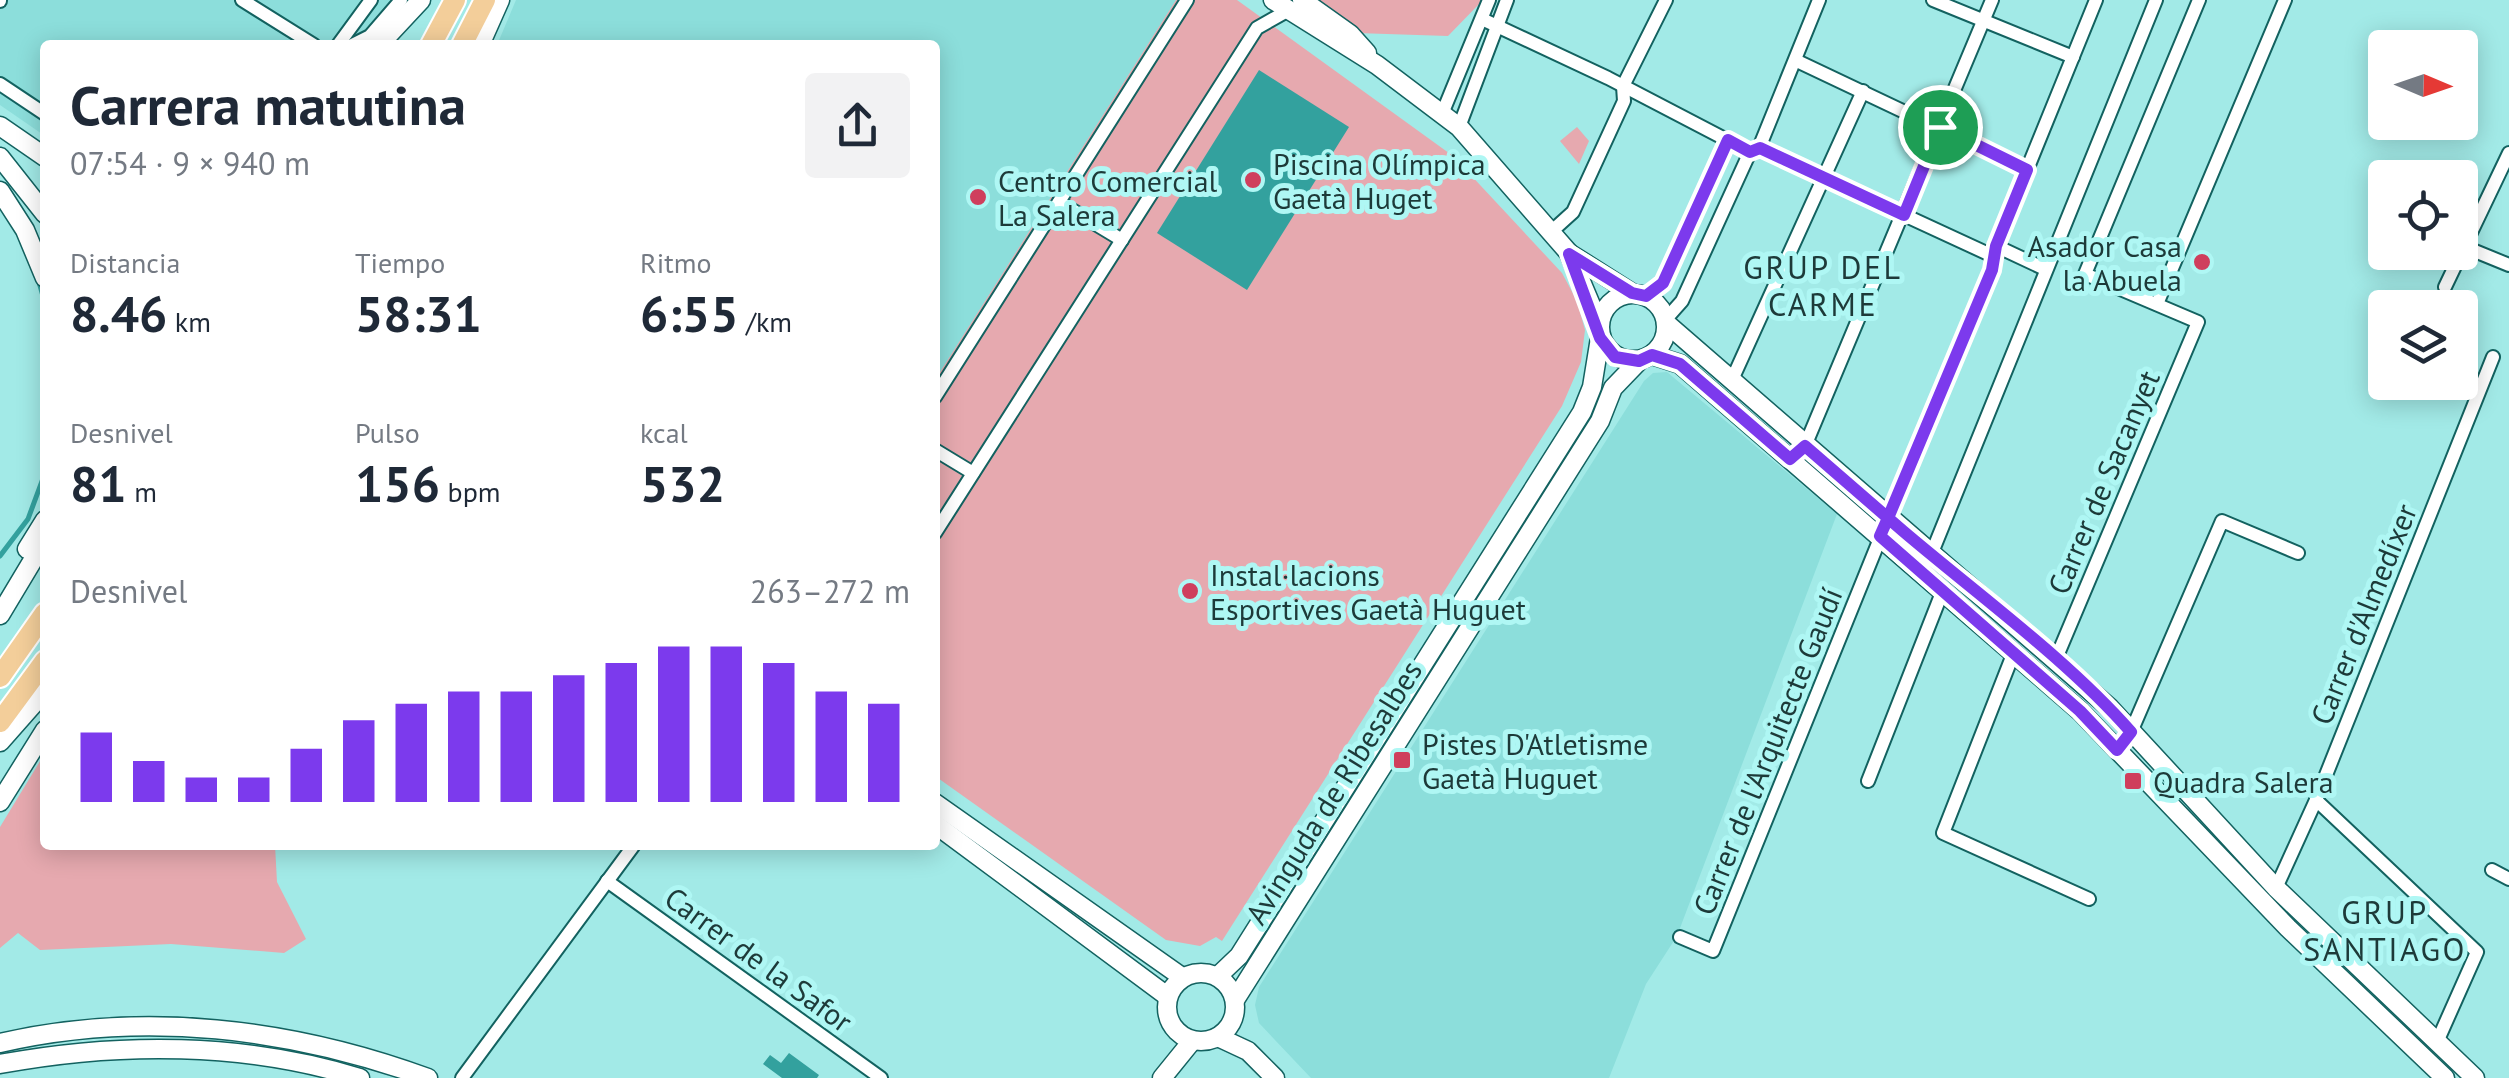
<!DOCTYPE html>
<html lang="es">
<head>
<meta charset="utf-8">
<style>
	:root { --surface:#fff; --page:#f2f2f3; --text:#1f2937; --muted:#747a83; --accent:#7c3aed }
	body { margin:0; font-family:"PT Sans",sans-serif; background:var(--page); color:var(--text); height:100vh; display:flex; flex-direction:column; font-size:38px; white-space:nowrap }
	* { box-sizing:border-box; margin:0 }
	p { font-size:32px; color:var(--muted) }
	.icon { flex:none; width:55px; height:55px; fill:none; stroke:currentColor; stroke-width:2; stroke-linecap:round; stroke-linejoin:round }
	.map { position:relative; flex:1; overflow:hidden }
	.details { position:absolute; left:40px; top:40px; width:900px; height:810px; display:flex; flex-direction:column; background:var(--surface); border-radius:10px; box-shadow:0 5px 25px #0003 }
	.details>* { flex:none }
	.needle { width:65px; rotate:92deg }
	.controls { position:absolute; left:2368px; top:30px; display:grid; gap:20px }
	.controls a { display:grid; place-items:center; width:110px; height:110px; border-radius:10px; background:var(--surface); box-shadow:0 5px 25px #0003; font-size:50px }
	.pin { position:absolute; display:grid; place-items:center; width:85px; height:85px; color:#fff; margin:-42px; border:5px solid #fff; border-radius:50%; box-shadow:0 2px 10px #0007 }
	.round { display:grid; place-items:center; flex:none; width:105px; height:105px; border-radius:10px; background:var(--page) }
	.overview { display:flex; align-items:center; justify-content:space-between; height:170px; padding:0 30px }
	h1 { font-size:55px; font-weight:700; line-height:75px }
	.figures { display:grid; grid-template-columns:repeat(3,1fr); gap:15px; height:170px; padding:10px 30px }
	.figures div { display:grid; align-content:center }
	.figures b { font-size:50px; font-weight:700 }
	.figures small { font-size:28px; font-weight:400 }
	.figures p { font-size:28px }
	.chart { height:280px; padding:20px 30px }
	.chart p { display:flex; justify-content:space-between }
	.chart svg { width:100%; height:180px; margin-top:10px; stroke:var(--accent); stroke-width:6 }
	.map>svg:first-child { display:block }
	.built { fill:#8cdedb }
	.green { fill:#e6a9af }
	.water { fill:#33a19e }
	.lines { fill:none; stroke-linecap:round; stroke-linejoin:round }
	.stream { stroke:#33a19e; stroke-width:5 }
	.street-casing { stroke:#136260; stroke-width:16 }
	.secondary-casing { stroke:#136260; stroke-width:21 }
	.primary-casing { stroke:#fff; stroke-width:24 }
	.street { stroke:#fff; stroke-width:12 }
	.secondary { stroke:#fff; stroke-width:18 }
	.primary { stroke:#f3ce9a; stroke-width:20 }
	.route-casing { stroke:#fff; stroke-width:20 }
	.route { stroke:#7c3aed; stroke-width:12 }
	.poi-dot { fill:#cf3f5d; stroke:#aff7f4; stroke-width:4 }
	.labels { text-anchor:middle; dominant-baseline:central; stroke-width:10; stroke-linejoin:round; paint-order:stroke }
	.poi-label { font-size:30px; fill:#1d3a39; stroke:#aff7f4; text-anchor:start }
	.street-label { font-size:30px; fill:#1d3a39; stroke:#aff7f4 }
	.neighbourhood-label { font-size:32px; letter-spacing:2.5px; fill:#1d3a39; stroke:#aff7f4 }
</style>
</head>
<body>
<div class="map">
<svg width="2509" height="1078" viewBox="0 0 2509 1078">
	<rect width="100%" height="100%" fill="#a2eae7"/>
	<g class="built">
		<polygon points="0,0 398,0 363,45 45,45 45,136 0,105"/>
		<polygon points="516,0 1176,0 935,380 935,45 497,45"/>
		<polygon points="1667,372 1837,514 1677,936 1646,984 1609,1078 1311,1078 1259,1023 1255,1005 1259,987 1644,381 1653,373"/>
	</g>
	<g class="green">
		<polygon points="1176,0 1237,0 1453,156 1562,273 1577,301 1585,330 1581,362 1562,406 1222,941 1216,937 1200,946 1166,940 935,776 935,380"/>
		<polygon points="1309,0 1483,0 1448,36 1356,33"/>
		<polygon points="1577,127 1589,141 1579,164 1560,141"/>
		<polygon points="45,753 45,845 275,845 277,882 306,939 284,953 171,944 40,950 18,933 0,948 0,827"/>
	</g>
	<g class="water">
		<polygon points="1259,70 1349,127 1247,290 1157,233"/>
		<polygon points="789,1053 819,1075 817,1078 782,1078 763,1064 770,1055 781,1063"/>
	</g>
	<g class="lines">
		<g class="stream">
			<polyline points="39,282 45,303"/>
			<polyline points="0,556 28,519 45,473"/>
		</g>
		<g class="street-casing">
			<g id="street">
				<polyline points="242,0 314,45"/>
				<polyline points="1933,0 2073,57"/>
				<polyline points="0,1 0,0"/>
				<polyline points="1482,19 1608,78 1750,152"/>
				<polyline points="338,45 371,0"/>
				<polyline points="352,45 370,36 401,0"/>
				<polyline points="1797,61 2027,170"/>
				<polyline points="0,84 45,114"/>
				<polyline points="1442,114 1489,0"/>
				<polyline points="1459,127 1507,0"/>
				<polyline points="1759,148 1995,257"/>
				<polyline points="1059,202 1122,240"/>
				<polyline points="1552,231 1573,212 1624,101 1623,86 1666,0"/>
				<polyline points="1996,246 2043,268"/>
				<polyline points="2465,247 2509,265"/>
				<polyline points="2445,287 2509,153"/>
				<polyline points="1646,296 1663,283 1728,140"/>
				<polyline points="2157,304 2285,0"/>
				<polyline points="1666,319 1682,301 1750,152 1759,148 1819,0"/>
				<polyline points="1731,382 1863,91"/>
				<polyline points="935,397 1187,0"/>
				<polyline points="1805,446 1992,0"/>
				<polyline points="935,450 973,473"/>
				<polyline points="1888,517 1992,270 1996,246 2096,0"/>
				<polyline points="935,533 1257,28 1287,11"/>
				<polyline points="1931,555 2156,0"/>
				<polyline points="2014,652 1943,833 2089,899"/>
				<polyline points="2055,661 2198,322 2085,274 2199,0"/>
				<polyline points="2131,732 2222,521 2298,553"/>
				<polyline points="1868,781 1943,590"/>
				<polyline points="2316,800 2477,952 2437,1042"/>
				<polyline points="2492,870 2509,879"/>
				<polyline points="607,881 881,1078"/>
				<polyline points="2276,888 2316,800 2493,357"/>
				<polyline points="1680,937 1713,951 1881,536"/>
				<polyline points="462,1078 634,845"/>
			</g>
		</g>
		<g class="secondary-casing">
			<g id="secondary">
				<polyline points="1273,0 1377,65 1459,127 1569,253 1599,324"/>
				<polyline points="1302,0 1350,34 1367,53"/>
				<polyline points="379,45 421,0"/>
				<polyline points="480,45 500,0"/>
				<polyline points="0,126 45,157"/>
				<polyline points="0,157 45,214"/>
				<polyline points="0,191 25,230 45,278"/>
				<polyline points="1569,253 1632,293"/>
				<circle cx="1633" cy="327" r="33"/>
				<polyline points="1666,323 2110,708 2276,888 2475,1078"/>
				<polyline points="1652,355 1680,364 2080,711 2288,928 2445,1078"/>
				<polyline points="27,549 45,520"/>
				<polyline points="0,615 45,540"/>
				<polyline points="0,742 45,691"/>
				<polyline points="0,802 45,730"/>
				<polyline points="935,803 1182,977"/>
				<polyline points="935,824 1167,996"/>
				<circle cx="1201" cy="1007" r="34"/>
				<polyline points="1218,976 1239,956 1582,412 1592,387 1600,338"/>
				<polyline points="1235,1000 1600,421 1613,388 1639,361"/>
				<polyline points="1218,1037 1248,1051 1275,1078"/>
				<path d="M0,1043C143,1010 291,1028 428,1078"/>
				<path d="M0,1064C119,1042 244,1042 360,1078"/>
				<polyline points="1162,1078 1192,1041"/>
			</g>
		</g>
		<g class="primary-casing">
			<g id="primary">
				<polyline points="431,45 455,0"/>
				<polyline points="462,45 485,0"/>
				<polyline points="0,677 45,613"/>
				<polyline points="0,722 45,661"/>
			</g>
		</g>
		<use href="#street" class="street"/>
		<use href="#secondary" class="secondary"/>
		<use href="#primary" class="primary"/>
	</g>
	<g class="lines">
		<g class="route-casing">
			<path id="route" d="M1940,127L1904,215L1760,148L1750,152L1728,140L1663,283L1646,296L1632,293L1569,254L1600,338L1615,357L1639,361L1652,355L1680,364L1790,459L1805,446L1903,531C1977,594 2068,660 2131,732L2117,750L2080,711L1880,536L1888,518L1992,270L1996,246L2027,170L1940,127"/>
		</g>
		<use href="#route" class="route"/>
	</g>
	<g class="poi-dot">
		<circle cx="1253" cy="180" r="10"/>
		<circle cx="978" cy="197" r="10"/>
		<circle cx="2202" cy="262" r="10"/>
		<circle cx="1190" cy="591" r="10"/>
		<rect x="1392" y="750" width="20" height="20" rx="5"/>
		<rect x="2123" y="771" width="20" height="20" rx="5"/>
	</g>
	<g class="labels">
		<g class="poi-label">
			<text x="1273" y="163">Piscina Olímpica<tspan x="1273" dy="34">Gaetà Huget</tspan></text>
			<text x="998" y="180">Centro Comercial<tspan x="998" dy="34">La Salera</tspan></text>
			<text x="2182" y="245" text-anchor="end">Asador Casa<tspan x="2182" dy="34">la Abuela</tspan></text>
			<text x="1210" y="574">Instal·lacions<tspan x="1210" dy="34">Esportives Gaetà Huguet</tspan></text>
			<text x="1422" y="743">Pistes D'Atletisme<tspan x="1422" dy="34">Gaetà Huguet</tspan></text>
			<text x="2153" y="781">Quadra Salera</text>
		</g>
		<g class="street-label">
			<text transform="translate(2103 482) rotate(-67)">Carrer de Sacanyet</text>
			<text transform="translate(2363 614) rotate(-68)">Carrer d'Almedíxer</text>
			<text transform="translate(1767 751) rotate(-68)">Carrer de l'Arquitecte Gaudí</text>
			<text transform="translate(1333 792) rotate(-58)">Avinguda de Ribesalbes</text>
			<text transform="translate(759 959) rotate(36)">Carrer de la Safor</text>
		</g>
		<g class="neighbourhood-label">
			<text x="1823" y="267">GRUP DEL<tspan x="1823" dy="37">CARME</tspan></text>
			<text x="2385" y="912">GRUP<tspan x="2385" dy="37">SANTIAGO</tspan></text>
		</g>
	</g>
</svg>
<div class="controls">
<a><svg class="needle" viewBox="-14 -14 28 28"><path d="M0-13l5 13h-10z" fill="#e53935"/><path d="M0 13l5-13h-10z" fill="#747a83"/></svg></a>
<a><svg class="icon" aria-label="locate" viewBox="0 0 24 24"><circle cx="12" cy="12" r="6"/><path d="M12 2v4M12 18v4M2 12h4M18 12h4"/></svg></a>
<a><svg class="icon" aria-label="layers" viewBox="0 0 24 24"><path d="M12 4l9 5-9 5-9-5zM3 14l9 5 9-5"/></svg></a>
</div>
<div class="pin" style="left:1940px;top:127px;background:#1e9e55"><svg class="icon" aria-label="arrive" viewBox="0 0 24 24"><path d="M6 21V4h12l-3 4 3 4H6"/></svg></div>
<section class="details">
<div class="overview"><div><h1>Carrera matutina</h1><p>07:54 · 9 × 940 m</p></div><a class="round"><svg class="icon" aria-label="share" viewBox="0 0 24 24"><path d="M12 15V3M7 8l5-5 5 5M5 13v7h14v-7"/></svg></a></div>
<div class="figures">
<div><p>Distancia</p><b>8.46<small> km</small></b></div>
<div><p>Tiempo</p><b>58:31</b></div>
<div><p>Ritmo</p><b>6:55<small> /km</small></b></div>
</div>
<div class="figures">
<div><p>Desnivel</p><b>81<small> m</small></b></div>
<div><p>Pulso</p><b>156<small> bpm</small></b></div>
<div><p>kcal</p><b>532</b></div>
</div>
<div class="chart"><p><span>Desnivel</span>263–272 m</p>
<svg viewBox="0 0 160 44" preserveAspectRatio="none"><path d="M5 44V27M15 44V34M25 44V38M35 44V38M45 44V31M55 44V24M65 44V20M75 44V17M85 44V17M95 44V13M105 44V10M115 44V6M125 44V6M135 44V10M145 44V17M155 44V20"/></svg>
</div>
</section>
</div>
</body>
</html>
